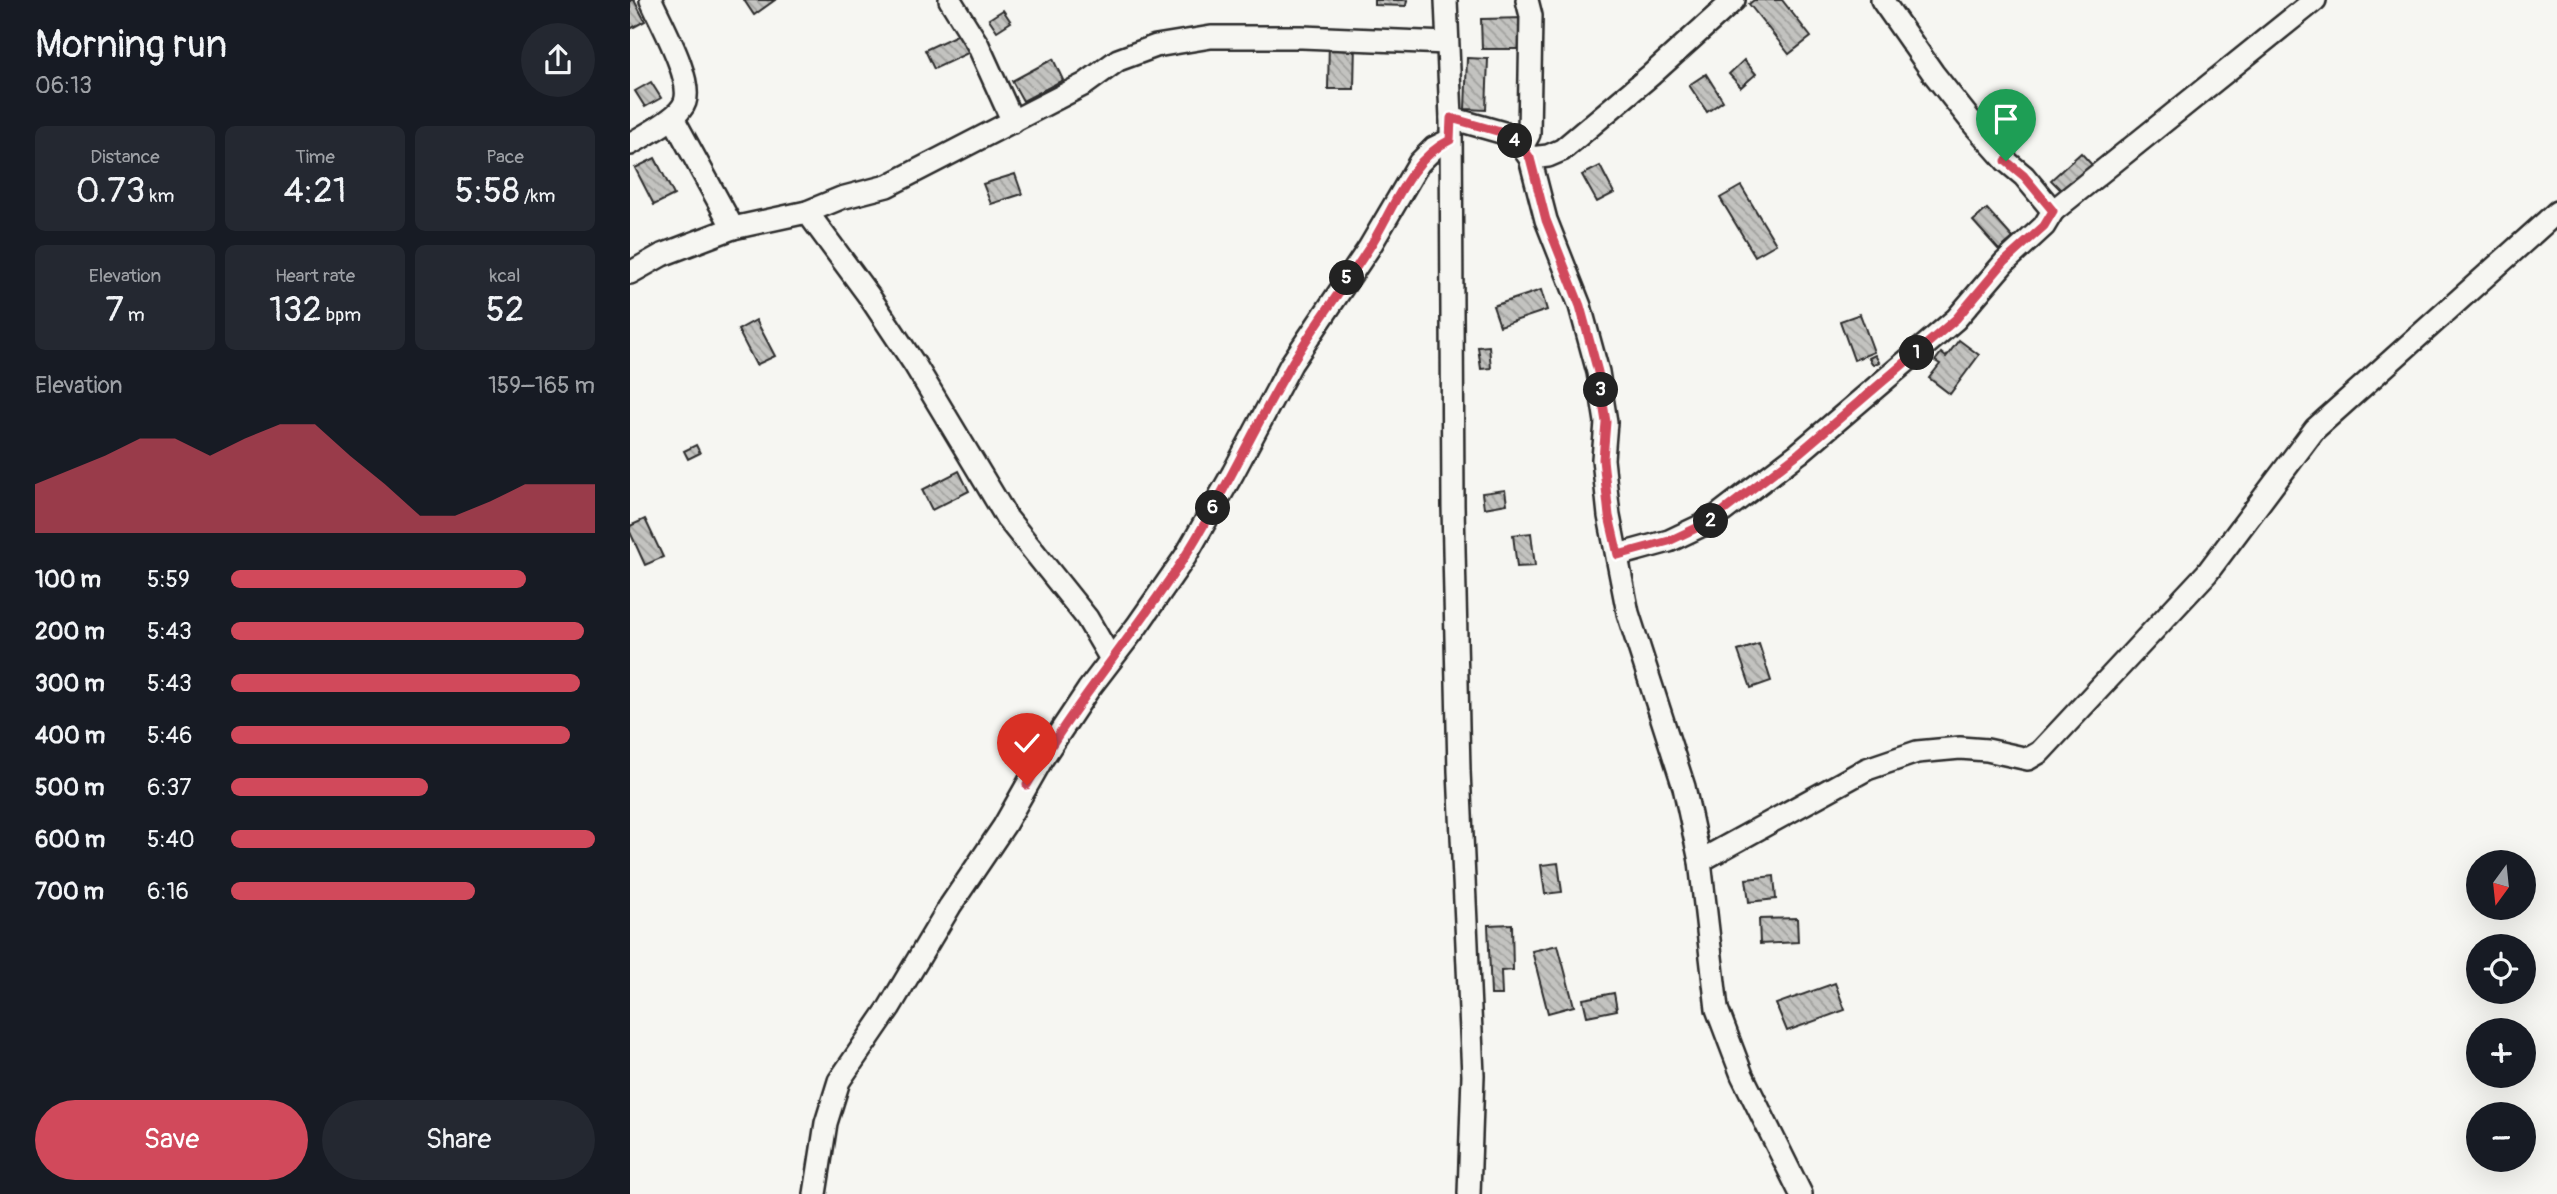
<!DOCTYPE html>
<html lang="en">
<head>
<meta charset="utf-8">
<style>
	:root { --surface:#171b24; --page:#242831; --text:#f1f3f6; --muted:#9ea1a6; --accent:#d1495b }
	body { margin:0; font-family:Pangolin,sans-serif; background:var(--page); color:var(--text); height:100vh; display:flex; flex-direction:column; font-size:26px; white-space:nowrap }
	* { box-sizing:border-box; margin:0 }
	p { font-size:23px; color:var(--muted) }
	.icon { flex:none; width:38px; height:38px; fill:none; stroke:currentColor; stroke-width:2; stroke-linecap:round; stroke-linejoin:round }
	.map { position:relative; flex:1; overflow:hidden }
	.panel { display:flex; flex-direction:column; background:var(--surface); width:630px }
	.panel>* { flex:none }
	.needle { width:46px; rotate:195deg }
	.fabs { position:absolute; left:1836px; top:850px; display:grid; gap:14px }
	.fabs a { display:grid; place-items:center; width:70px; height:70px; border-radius:50%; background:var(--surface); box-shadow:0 7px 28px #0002; font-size:35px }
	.pin { position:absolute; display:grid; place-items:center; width:60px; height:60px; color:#fff; margin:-72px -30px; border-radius:50% 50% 50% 0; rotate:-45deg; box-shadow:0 0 7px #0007 }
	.pin .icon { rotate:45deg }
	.km { position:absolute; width:35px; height:35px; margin:-18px; border-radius:50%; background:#222; color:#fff; font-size:19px; line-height:35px; text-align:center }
	.round { display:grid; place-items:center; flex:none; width:74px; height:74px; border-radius:37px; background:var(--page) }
	.overview { display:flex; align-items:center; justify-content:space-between; height:119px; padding:0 35px }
	h1 { font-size:38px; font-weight:600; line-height:52px }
	.figures { display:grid; grid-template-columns:repeat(3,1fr); gap:10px; height:119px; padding:7px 35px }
	.figures div { display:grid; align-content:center; border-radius:10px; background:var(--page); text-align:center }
	.figures b { font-size:35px; font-weight:600 }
	.figures small { font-size:19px; font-weight:400 }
	.figures p { font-size:19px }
	.chart { height:196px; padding:14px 35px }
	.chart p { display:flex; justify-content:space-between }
	.chart svg { width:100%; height:126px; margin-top:7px; fill:var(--accent); opacity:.7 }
	.primary-button { display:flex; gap:14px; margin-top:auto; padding:14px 35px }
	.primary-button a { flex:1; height:80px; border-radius:42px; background:var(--accent); color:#fff; font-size:28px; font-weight:600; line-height:80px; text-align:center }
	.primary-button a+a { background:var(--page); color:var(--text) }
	ul { padding:0 35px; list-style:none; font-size:23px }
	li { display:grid; grid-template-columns:112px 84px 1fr; align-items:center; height:52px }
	li i { height:18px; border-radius:9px; background:var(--accent) }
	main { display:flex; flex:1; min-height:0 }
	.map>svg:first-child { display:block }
	.building { fill:url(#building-back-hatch); stroke:#2b2b2b; stroke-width:2 }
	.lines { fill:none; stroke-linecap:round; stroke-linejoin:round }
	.minor-casing { stroke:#2b2b2b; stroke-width:26 }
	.minor { stroke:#f6f6f2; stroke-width:21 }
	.route-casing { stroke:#fff; stroke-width:14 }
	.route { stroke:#d1495b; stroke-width:9 }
</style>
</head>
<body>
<main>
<section class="panel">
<div class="overview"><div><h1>Morning run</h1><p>06:13</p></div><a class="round"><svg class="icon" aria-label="share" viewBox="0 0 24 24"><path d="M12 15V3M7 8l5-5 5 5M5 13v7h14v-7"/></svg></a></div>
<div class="figures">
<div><p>Distance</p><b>0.73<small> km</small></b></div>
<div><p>Time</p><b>4:21</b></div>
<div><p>Pace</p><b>5:58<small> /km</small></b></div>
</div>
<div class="figures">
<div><p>Elevation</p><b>7<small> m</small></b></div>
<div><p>Heart rate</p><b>132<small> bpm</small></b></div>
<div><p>kcal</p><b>52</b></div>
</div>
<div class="chart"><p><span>Elevation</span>159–165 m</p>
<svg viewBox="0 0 160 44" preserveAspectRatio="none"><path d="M0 44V27L10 22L20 17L30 11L40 11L50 17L60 11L70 6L80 6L90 17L100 27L110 38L120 38L130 33L140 27L150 27L160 27V44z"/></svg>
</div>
<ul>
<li><b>100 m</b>5:59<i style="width:81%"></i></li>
<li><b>200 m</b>5:43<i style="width:97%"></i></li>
<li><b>300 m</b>5:43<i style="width:96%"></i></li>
<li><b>400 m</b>5:46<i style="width:93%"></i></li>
<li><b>500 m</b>6:37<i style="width:54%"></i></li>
<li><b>600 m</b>5:40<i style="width:100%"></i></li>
<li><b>700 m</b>6:16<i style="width:67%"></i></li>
</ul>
<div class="primary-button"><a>Save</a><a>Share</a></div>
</section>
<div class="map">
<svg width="1927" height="1194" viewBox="0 0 1927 1194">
	<defs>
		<pattern id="building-back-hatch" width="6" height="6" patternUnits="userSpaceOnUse" patternTransform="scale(1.75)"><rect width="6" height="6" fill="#c3c3c0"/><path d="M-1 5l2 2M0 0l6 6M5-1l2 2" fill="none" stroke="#9f9f9c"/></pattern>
	</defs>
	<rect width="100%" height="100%" fill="#f6f6f2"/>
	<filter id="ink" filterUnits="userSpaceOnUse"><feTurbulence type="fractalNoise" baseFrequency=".0143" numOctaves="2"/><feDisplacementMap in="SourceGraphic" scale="14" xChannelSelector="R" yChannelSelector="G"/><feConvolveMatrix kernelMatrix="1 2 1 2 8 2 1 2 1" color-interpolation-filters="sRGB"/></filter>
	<g filter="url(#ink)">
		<g class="building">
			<polygon points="0,0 4,0 15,21 0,29"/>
			<polygon points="114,0 145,0 124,15"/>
			<polygon points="744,0 777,0 776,6 744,5"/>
			<polygon points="1124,0 1152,0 1181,37 1159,54 1119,4"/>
			<polygon points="373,10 381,22 367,31 359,19"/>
			<polygon points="895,18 895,49 852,49 851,19"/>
			<polygon points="331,33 340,52 304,69 295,50"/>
			<polygon points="699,40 725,41 724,89 698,89"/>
			<polygon points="837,58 858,59 856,110 835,109"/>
			<polygon points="423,59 433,80 393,101 382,81"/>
			<polygon points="1114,60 1126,74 1111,87 1099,74"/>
			<polygon points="1076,74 1093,101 1077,112 1059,85"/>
			<polygon points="21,82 31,98 15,107 5,91"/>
			<polygon points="1451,153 1463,166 1434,193 1421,180"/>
			<polygon points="25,158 44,195 24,205 5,168"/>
			<polygon points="970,166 984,193 967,202 952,175"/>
			<polygon points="385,174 392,194 361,204 353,184"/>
			<polygon points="1111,186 1146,244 1125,256 1090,198"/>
			<polygon points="1357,209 1383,238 1369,250 1343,221"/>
			<polygon points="911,290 917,310 870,326 863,306"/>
			<polygon points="1230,314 1244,352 1224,360 1210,321"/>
			<polygon points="126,320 145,356 126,365 108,330"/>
			<polygon points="1329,340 1349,355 1320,394 1299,378 1310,364 1305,361 1311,353 1316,357"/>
			<polygon points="859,346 861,368 851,369 848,347"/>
			<polygon points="1245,355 1249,362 1243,365 1239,358"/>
			<polygon points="66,445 70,453 58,459 54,451"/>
			<polygon points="329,471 339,491 302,510 292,490"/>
			<polygon points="875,490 877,504 854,508 852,493"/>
			<polygon points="15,519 33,557 15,565 0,532 0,526"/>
			<polygon points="901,533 905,566 887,567 883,535"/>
			<polygon points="1129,644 1141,681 1121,688 1108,651"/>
			<polygon points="928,863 932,892 915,894 911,865"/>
			<polygon points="1144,876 1146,899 1119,902 1116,879"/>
			<polygon points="1167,918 1168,942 1130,944 1129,919"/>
			<polygon points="882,924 883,970 871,971 872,995 861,995 858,925"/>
			<polygon points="928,945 944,1006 918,1013 902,951"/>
			<polygon points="1205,983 1215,1010 1157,1031 1146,1004"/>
			<polygon points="984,993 987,1010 957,1016 953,999"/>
		</g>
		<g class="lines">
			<g class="minor-casing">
				<g id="minor">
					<polyline points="320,0 348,45 383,122"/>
					<polyline points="816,0 821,118 823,506 829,771 843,1075 839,1194"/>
					<polyline points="43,118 103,228"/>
					<polyline points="821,118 874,133 892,147 900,158 916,220 950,306 968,372 976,422 973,459 979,516 998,613 1054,787 1070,861 1087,1009 1112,1075 1171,1194"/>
					<path d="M0,144C15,135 50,118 55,102C63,79 31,23 21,0"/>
					<polyline points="892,147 899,134 901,16 897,0"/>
					<polyline points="900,158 918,156 932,150 1021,75 1104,0"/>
					<polyline points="1423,211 1685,0"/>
					<polyline points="177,212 239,296 285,365 377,518 457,618 481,659"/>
					<polyline points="0,273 32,255 103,228 177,212 211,198 257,186 455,84 488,60 526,46 581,37 672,37 817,43"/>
					<polyline points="988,555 1039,541 1079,522 1169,453 1326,319 1374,263 1414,226 1423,211 1394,176 1376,161 1345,126 1303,73 1252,0"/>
					<polyline points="1070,861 1237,769 1287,752 1330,748 1357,750 1398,759 1410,752 1577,573 1685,429 1927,212"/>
					<polyline points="185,1194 196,1123 209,1081 259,1008 320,906 374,826 412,759 458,690 507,626 555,557 603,473 661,364 739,248 789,163 804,148 820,140"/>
				</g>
			</g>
			<use href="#minor" class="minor"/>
		</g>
	</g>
	<g class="lines" filter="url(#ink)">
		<g class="route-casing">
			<path id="route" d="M397,785C443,705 504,635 554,558C594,495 624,427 662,363C686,323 714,287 739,248C763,211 778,160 820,140L821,118L874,133L892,147L900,158L916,220L950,306L968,372L976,422L973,459L979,516L988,555L1039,541L1079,522L1169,453L1326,319L1374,262L1414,226L1423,211L1394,176L1376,161"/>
		</g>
		<use href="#route" class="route"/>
	</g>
</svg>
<div class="fabs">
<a><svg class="needle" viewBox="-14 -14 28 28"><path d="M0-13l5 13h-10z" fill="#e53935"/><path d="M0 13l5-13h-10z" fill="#9ea1a6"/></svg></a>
<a><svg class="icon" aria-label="locate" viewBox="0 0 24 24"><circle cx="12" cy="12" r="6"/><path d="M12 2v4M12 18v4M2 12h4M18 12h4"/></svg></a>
<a>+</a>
<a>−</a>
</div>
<div class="pin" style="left:1376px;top:161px;background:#1e9e55"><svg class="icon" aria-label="arrive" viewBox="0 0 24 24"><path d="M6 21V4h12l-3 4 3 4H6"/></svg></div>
<div class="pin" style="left:397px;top:785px;background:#d93025"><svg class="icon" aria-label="check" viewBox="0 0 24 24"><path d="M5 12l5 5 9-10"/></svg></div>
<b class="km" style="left:1287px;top:353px">1</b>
<b class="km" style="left:1081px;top:521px">2</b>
<b class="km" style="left:971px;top:390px">3</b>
<b class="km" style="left:885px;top:141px">4</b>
<b class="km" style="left:717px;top:278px">5</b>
<b class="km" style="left:583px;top:508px">6</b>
</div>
</main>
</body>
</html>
